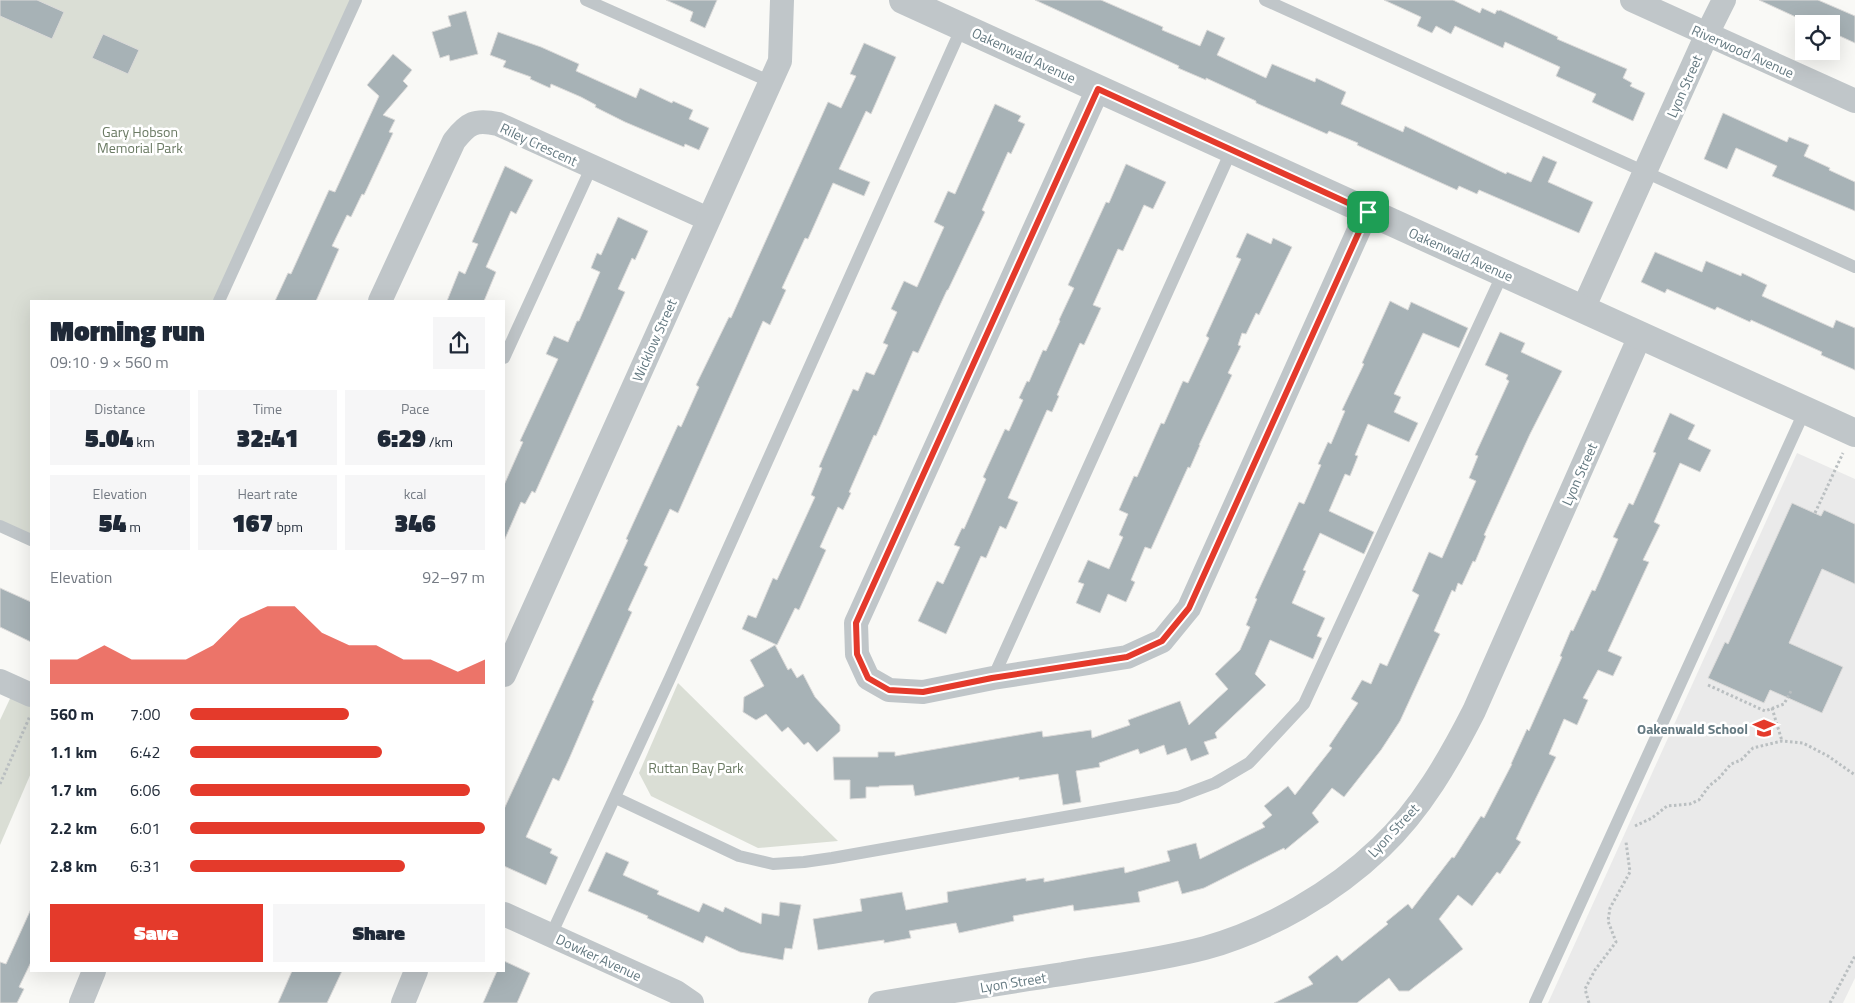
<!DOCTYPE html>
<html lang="en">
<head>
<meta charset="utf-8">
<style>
	:root { --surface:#fff; --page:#f6f6f7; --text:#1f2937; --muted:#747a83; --accent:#e43a2b }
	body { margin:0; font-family:"Titillium Web",sans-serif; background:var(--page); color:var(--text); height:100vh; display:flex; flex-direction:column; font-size:19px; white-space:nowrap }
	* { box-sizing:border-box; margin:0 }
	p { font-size:16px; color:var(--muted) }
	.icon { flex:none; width:28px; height:28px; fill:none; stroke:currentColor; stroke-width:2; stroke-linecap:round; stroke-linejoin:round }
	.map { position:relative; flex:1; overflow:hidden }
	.details { position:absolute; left:30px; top:300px; width:475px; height:672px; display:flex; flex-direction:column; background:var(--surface); border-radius:0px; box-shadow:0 5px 20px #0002 }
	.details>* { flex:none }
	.buttons { position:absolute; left:1795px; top:15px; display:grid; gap:10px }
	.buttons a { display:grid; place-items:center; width:45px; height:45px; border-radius:0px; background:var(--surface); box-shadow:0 5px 20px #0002; font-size:25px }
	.pin { position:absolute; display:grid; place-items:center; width:42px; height:42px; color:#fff; margin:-21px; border-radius:10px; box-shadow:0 2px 8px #0006 }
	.round { display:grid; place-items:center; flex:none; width:52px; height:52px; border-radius:0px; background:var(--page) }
	.head { display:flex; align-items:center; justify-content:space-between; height:85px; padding:0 20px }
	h1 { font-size:28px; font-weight:800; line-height:38px }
	.stats { display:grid; grid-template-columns:repeat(3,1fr); gap:8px; height:85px; padding:5px 20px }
	.stats div { display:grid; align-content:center; border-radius:0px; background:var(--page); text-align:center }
	.stats b { font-size:25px; font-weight:800 }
	.stats small { font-size:14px; font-weight:400 }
	.stats p { font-size:14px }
	.chart { height:140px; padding:10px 20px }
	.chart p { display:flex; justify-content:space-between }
	.chart svg { width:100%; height:90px; margin-top:5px; fill:var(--accent); opacity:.7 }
	.primary-button { display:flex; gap:10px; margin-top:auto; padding:10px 20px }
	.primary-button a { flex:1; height:58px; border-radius:0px; background:var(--accent); color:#fff; font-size:20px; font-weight:800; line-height:58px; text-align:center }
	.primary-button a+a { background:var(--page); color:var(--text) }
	ul { padding:0 20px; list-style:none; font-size:16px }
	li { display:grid; grid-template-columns:80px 60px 1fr; align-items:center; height:38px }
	li i { height:12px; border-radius:6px; background:var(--accent) }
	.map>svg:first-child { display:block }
	.built { fill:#eaeaea }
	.green { fill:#daded5 }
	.building { fill:#a7b2b6; stroke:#dbdad9 }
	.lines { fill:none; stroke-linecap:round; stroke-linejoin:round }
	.path { stroke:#babfc1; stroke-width:3; stroke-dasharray:2.5 2.5; stroke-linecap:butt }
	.service { stroke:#c0c6c9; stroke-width:12 }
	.minor { stroke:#c0c6c9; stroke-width:24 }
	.tertiary { stroke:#c0c6c9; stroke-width:28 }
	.route-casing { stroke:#fff; stroke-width:10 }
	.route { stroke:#e43a2b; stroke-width:6 }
	.labels { text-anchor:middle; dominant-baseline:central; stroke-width:5; stroke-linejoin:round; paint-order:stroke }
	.street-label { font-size:14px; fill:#647981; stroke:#fff }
	.park-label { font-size:14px; fill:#6a7a63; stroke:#fff }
	.poi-label { font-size:14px; font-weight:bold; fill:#647981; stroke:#fff; text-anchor:end }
</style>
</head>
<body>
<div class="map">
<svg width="1855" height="1003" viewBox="0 0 1855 1003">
	<rect width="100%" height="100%" fill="#f9f9f6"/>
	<polygon class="built" points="1797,453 1855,479 1855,978 1843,1003 1548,1003"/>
	<g class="green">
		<polygon points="0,0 356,0 219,301 31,301 31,540 0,526"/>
		<polygon points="678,683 838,841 758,848 651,796 639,773"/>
		<polygon points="15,688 31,695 31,773 0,845 0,720"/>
	</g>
	<g class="building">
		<polygon points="0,0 37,0 64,12 52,39 0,16"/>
		<polygon points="666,0 717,0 705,28 690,21 693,12"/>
		<polygon points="1035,0 1101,0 1163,27 1162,30 1200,46 1207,30 1225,38 1217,55 1266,78 1272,64 1315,82 1316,78 1346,92 1341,104 1403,132 1405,126 1506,174 1507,172 1531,182 1543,156 1557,162 1548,182 1593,202 1579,233 1479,190 1477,194 1459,186 1457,190 1357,145 1358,143 1329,131 1327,134 1256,103 1256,101 1206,78 1206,80 1178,68 1179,66"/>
		<polygon points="1384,0 1453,0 1480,13 1482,8 1495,14 1497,10 1499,11 1500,10 1558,37 1557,39 1627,69 1623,78 1632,83 1630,86 1645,93 1633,121 1592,102 1596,94 1556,76 1560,67 1505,42 1503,48 1455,26 1451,34 1436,26 1432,33 1417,26 1421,17"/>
		<polygon points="1759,0 1818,0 1855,16 1855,43 1831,32 1831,24 1811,24"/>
		<polygon points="466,11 478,54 450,61 449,55 440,58 432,32 451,26 448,16"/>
		<polygon points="498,32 541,47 579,64 576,71 636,98 640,88 672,103 673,101 693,110 689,119 709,128 699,150 685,144 684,147 625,122 595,107 596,105 581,97 551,84 550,88 530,79 531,77 503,67 506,61 490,55"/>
		<polygon points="103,34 139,50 128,74 92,58"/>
		<polygon points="864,43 896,57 871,114 866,111 839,169 870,182 864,196 833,183 808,239 805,238 782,288 786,290 770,325 763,321 678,513 670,509 644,565 648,567 628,610 632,612 592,700 594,701 569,759 559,781 553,778 526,837 552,849 550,853 558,857 546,885 504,866 504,809 628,540 626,539 678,425 681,427 699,387 696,385 729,317 731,318 828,102 841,108 856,76 850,74"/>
		<polygon points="393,54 412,70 403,81 408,86 383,115 395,120 389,132 393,133 364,195 362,194 351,217 347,215 332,246 339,249 316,301 275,301 288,273 291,274 329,190 335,192 379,96 367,85"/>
		<polygon points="995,104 1021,116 1018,121 1025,124 1011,154 1008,152 982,210 985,212 948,290 947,290 918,353 913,351 876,436 874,435 849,492 851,493 843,510 838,507 820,547 826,550 799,610 795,608 777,645 742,629 748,615 756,618 773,578 777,580 815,497 811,495 822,468 819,467 853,389 858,391 866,372 874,375 888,345 883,343 897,312 891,309 904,281 917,287 944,227 934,222 948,191 955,194"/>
		<polygon points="1723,113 1787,142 1789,137 1809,145 1804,156 1830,168 1829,170 1855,182 1855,211 1772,176 1777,166 1736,148 1727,169 1704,159"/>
		<polygon points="1126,164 1166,182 1153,209 1144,205 1123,251 1118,249 1093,305 1101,308 1084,345 1080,343 1057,395 1059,396 1052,412 1047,410 1008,498 1018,502 1006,529 1000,526 986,558 981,556 946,634 918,621 937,581 943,584 960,547 954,545 962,528 964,529 986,479 983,477 1005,429 1009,431 1023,400 1019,398 1027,381 1029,382 1043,350 1046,351 1060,321 1059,320 1074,288 1068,285 1106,202 1109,203"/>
		<polygon points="505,166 533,180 516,214 511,211 486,267 496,272 484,301 447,301 459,271 465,274 478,244 472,242"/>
		<polygon points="618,217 648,231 635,260 632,258 618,289 625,292 535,493 532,491 525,504 521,502 504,541 504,485 523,442 520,441 558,359 546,354 554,336 568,342 577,321 579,321 600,272 591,268 597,253 601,255"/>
		<polygon points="1247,233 1271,244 1273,238 1292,247 1259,315 1256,313 1246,334 1242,333 1238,345 1241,346 1228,373 1232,375 1199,445 1200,445 1190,468 1188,467 1151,549 1145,547 1131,580 1135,582 1126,602 1108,594 1100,613 1076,603 1084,584 1078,582 1088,560 1109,569 1123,537 1119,535 1128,514 1119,510 1134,476 1137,477 1161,423 1164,424 1183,381 1188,383 1209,338 1206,336 1241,259 1236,257"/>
		<polygon points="1655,252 1702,272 1706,261 1741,276 1742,273 1767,285 1762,296 1833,328 1836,320 1855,328 1855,370 1821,355 1822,352 1751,320 1750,322 1717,307 1715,310 1667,289 1665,293 1641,282"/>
		<polygon points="1390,301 1408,310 1411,302 1468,328 1459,348 1423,333 1394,394 1401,397 1394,412 1418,423 1409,442 1368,424 1355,455 1358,456 1350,476 1345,474 1329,511 1374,532 1364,554 1320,533 1303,570 1306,571 1292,603 1325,618 1317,636 1322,638 1313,659 1270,640 1255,674 1266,685 1215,733 1217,738 1204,742 1209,754 1191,761 1186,748 1167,755 1164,745 1140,754 1138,749 1099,763 1100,767 1076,771 1081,802 1063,805 1058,774 1019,780 1019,777 915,796 913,785 879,786 879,787 866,787 866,798 850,799 850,780 834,780 833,757 878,757 878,752 895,752 895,756 1042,731 1043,737 1091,730 1092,738 1130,725 1128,720 1180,701 1189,725 1228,689 1215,674 1240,650 1250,627 1246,625 1257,599 1255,598 1299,502 1304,504 1321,465 1318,464 1328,442 1331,444 1345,411 1342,410 1364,364 1362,363"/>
		<polygon points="1500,332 1525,343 1521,352 1562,371 1530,434 1484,535 1486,536 1475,562 1473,561 1462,585 1458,583 1455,592 1452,590 1434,631 1440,634 1400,721 1381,750 1344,797 1332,788 1312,813 1319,822 1285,850 1284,848 1204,888 1182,894 1178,881 1138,892 1140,902 1074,911 1073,905 1013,916 1014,921 959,933 956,923 909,931 911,938 884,943 884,940 818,950 813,919 862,911 860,899 902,892 906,910 948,902 947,892 1026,878 1026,881 1044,878 1044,882 1124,867 1125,873 1170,861 1167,851 1196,843 1200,859 1265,827 1262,823 1272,815 1264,806 1288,786 1295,795 1332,748 1329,746 1358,703 1351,699 1362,680 1371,684 1380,663 1387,666 1419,595 1412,591 1429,552 1442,558 1476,481 1469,478 1478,456 1475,455 1509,381 1506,379 1508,375 1485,365"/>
		<polygon points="1670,413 1695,425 1688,439 1711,450 1700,472 1680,463 1654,522 1660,525 1643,560 1649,562 1608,651 1622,657 1613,676 1598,670 1583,698 1588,700 1577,725 1564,719 1549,754 1556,757 1516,839 1521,842 1500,874 1497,872 1472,906 1458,895 1439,919 1463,949 1409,991 1399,991 1389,978 1357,1003 1274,1003 1313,984 1308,977 1337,955 1342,961 1388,924 1386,922 1408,904 1412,909 1452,857 1454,858 1481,816 1484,818 1512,764 1511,764 1527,729 1529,731 1562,657 1560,656 1571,630 1573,631 1592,590 1595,591 1618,539 1613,537 1629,503 1633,505 1656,453 1653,452"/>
		<polygon points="1792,503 1821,516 1824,510 1855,524 1855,584 1822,569 1789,643 1843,667 1822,713 1770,690 1764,703 1708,678 1725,642 1728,644"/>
		<polygon points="0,588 31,602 31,642 0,627"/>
		<polygon points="775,645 788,670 791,668 797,678 803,674 815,697 840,725 840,731 817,752 808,742 804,745 788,727 782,732 766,714 756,720 743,712 744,697 764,686 750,660"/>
		<polygon points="606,852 629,862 623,875 659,891 657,894 699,912 703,903 723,912 725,907 761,924 762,913 779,916 780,902 801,905 792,949 785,948 783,960 740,952 706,936 703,943 647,918 648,916 588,891"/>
		<polygon points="31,909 31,962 19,987 24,989 17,1003 0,1003 0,962 6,964"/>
		<polygon points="504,961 530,973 517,1003 483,1003 497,971 504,971"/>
		<polygon points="292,971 342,971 327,1003 278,1003"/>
	</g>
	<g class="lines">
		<g class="path">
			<polyline points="1815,513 1843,453"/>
			<polyline points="1708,685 1765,711 1784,704 1791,691"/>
			<polyline points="1772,708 1782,741"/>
			<polyline points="0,784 30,716"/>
			<polyline points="1635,826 1652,818 1667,806 1690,804 1699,800 1709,786 1719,778 1731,764 1741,760 1753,748 1782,741 1803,743 1828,756 1855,775"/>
			<polyline points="1589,1003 1585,989 1595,970 1616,942 1608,921 1610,908 1630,872 1626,842"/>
			<polyline points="1830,1003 1855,956"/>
		</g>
		<g class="service">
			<polyline points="586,0 771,82"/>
			<polyline points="1265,0 1855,267"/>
			<polyline points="219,301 356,0"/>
			<polyline points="504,358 591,168"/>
			<polyline points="0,526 31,540"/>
			<polyline points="993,678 1232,149"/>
			<polyline points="616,798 739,856 773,864 804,862 832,858 1178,797 1215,783 1249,763 1304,704 1503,273"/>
			<polyline points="551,935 670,678 962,27"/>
			<polyline points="1535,1003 1805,410"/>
		</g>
		<g class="minor">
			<polyline points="1632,0 1855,101"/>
			<polyline points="1098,89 856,623 857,654 868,678 889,690 923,692 993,678 1127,657 1162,641 1189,608 1367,212"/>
			<path d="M380,301L454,141C468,123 475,119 498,124L708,219"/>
			<polyline points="1583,309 1707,34 1724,0"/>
			<polyline points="504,675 780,61 782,0"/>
			<polyline points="0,681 31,695"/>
			<polyline points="504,914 676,992 692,1003"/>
			<polyline points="81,1003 94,971"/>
			<polyline points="403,1003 416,971"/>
			<path d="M880,1003C941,993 1002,983 1063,974C1110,966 1159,960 1205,948C1269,930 1333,893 1381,847C1421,809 1449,760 1474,711L1640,336"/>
		</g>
		<polyline class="tertiary" points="903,0 1855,433"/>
	</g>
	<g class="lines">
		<g class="route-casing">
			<polygon id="route" points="1098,89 1368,212 1189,608 1162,641 1127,657 992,678 923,692 889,690 868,678 857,654 856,623"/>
		</g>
		<use href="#route" class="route"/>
	</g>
	<defs>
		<g id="school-bare" transform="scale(1.725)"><path d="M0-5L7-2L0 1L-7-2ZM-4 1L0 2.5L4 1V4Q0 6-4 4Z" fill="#e43a2b" stroke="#fff" stroke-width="2.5" paint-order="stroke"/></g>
	</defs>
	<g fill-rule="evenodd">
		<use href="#school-bare" x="1764" y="728"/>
	</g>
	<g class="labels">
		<g class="street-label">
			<text transform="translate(1743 51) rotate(24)">Riverwood Avenue</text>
			<text transform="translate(1024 55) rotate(25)">Oakenwald Avenue</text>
			<text transform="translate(1684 86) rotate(-66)">Lyon Street</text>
			<text transform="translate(539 144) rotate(25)">Riley Crescent</text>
			<text transform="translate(1461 254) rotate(24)">Oakenwald Avenue</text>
			<text transform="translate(654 340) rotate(-66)">Wicklow Street</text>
			<text transform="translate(1579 474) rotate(-66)">Lyon Street</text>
			<text transform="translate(1393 830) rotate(-47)">Lyon Street</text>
			<text transform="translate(599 957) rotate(25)">Dowker Avenue</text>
			<text transform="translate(1013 982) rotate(-9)">Lyon Street</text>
		</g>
		<g class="park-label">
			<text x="140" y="131">Gary Hobson<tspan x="140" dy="16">Memorial Park</tspan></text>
			<text x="696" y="767">Ruttan Bay Park</text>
		</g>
		<g class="poi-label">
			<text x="1748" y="728">Oakenwald School</text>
		</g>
	</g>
</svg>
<div class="buttons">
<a><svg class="icon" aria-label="locate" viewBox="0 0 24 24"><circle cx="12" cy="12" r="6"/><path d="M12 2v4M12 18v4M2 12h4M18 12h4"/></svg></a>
</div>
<div class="pin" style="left:1368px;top:212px;background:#1e9e55"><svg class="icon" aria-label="arrive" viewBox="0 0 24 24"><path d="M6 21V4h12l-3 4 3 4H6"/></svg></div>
<section class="details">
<div class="head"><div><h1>Morning run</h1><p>09:10 · 9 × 560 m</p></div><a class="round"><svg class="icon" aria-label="share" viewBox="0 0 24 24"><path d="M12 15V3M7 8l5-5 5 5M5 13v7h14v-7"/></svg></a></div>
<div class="stats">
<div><p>Distance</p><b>5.04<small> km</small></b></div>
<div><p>Time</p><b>32:41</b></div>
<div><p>Pace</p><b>6:29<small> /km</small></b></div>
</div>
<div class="stats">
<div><p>Elevation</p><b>54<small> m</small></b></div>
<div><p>Heart rate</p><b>167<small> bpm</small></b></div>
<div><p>kcal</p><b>346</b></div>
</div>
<div class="chart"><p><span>Elevation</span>92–97 m</p>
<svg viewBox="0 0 160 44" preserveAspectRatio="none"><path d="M0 44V32L10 32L20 25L30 32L40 32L50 32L60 25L70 12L80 6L90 6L100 19L110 25L120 25L130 32L140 32L150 38L160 32V44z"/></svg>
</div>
<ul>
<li><b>560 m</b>7:00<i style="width:54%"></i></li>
<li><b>1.1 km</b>6:42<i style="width:65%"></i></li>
<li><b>1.7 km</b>6:06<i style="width:95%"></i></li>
<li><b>2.2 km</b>6:01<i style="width:100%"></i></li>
<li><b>2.8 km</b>6:31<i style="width:73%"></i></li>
</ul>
<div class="primary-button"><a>Save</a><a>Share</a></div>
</section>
</div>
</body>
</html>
